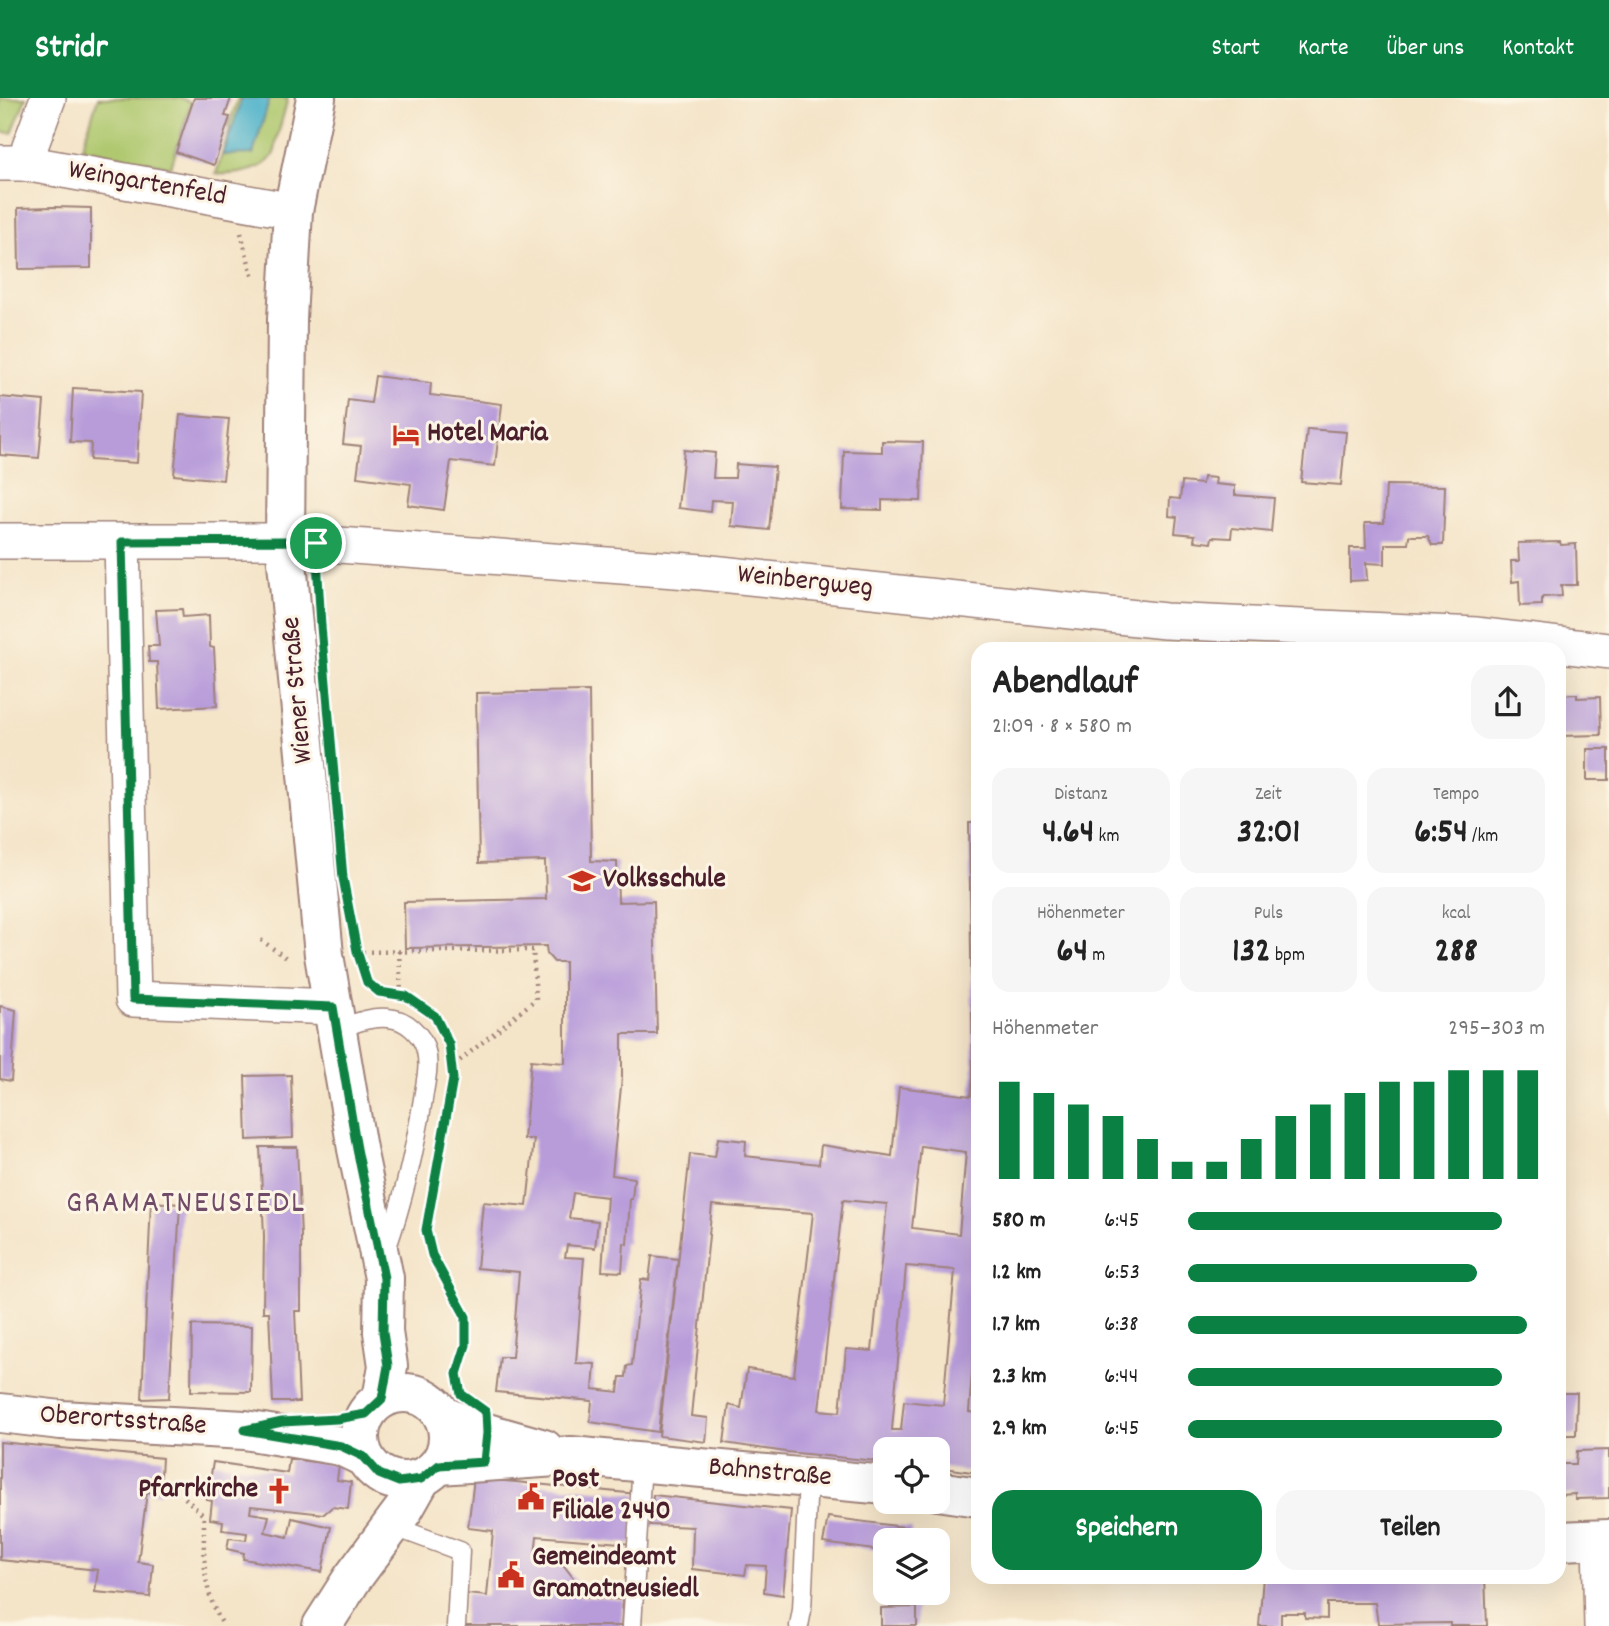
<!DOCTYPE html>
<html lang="de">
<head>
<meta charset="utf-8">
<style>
	:root { --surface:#fff; --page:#f6f6f6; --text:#222; --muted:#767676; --accent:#0b8043 }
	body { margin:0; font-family:Dekko,sans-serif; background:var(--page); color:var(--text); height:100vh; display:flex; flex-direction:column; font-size:26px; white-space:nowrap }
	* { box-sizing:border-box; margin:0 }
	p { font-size:23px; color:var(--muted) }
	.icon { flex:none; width:38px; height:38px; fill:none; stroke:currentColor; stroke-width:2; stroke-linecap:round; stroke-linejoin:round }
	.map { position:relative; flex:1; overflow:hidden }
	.sheet { position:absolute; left:971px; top:544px; width:595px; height:942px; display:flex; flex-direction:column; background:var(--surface); border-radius:21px; box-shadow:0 7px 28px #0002 }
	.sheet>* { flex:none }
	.fabs { position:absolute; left:873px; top:1339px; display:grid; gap:14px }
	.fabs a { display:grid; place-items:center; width:77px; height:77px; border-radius:14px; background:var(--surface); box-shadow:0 7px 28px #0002; font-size:35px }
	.pin { position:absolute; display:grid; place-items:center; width:60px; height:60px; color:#fff; margin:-30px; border:4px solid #fff; border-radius:50%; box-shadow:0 2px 7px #0007 }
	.round { display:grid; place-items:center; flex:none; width:74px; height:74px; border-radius:21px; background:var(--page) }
	.headline { display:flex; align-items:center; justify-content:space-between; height:119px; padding:0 21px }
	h1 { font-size:38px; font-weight:700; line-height:52px }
	.metrics { display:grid; grid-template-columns:repeat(3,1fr); gap:10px; height:119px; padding:7px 21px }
	.metrics div { display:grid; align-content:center; border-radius:18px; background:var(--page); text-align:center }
	.metrics b { font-size:35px; font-weight:700 }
	.metrics small { font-size:19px; font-weight:400 }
	.metrics p { font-size:19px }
	.chart { height:196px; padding:14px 21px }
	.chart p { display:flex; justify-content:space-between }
	.chart svg { width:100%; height:126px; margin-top:7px; stroke:var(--accent); stroke-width:6 }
	.button { display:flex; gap:14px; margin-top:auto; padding:14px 21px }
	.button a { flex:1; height:80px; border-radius:21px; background:var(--accent); color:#fff; font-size:28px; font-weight:700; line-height:80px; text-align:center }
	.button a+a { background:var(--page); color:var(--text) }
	ul { padding:0 21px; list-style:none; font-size:23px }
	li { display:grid; grid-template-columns:112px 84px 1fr; align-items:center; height:52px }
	li i { height:18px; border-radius:9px; background:var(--accent) }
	header { display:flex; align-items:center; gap:42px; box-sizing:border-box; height:98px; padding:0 35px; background:var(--accent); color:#fff }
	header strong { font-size:33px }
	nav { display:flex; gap:38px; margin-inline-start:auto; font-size:24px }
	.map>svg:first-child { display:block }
	.green { fill:#aec76d; stroke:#7c734c; stroke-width:2 }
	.water { fill:#4ab0c9; stroke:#4a687a; stroke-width:2 }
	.building { fill:#b89cda; fill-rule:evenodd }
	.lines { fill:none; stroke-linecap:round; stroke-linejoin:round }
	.lane-casing { stroke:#9f827a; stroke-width:21 }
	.street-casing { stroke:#9f827a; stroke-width:38 }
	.secondary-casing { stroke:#9f827a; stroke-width:42 }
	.path { stroke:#9f827a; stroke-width:4.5; stroke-dasharray:2 5; stroke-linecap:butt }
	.lane { stroke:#fff; stroke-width:18 }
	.street { stroke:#fff; stroke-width:35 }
	.secondary { stroke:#fff; stroke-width:38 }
	.route-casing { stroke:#fff; stroke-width:14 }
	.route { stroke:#0b8043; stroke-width:9 }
	.labels { text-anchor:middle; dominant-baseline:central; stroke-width:6; stroke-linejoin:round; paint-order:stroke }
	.street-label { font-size:28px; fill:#4a1f2b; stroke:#fcf5e5 }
	.poi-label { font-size:28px; font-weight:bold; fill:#4a1f2b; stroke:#fcf5e5; text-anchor:start }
	.quarter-label { font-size:32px; letter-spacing:2px; fill:#704b68; stroke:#fcf5e5 }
</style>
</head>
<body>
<header>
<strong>Stridr</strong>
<nav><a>Start</a><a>Karte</a><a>Über uns</a><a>Kontakt</a></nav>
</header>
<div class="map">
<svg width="1609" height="1528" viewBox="0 0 1609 1528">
	<rect width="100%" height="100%" fill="#fcf5e5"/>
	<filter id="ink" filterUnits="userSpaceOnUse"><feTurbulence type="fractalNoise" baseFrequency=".0143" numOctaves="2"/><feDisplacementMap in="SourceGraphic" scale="14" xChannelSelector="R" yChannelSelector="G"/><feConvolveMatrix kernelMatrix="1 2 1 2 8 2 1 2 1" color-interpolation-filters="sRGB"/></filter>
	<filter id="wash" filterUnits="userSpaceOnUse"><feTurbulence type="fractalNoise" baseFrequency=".00686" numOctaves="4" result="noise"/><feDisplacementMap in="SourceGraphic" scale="28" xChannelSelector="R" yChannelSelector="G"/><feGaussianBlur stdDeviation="1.57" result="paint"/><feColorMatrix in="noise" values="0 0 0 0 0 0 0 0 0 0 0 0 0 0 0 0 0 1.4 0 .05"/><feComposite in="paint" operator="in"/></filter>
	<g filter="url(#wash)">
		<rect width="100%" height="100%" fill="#f4e4c8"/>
		<g class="green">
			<polygon points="0,0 26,0 12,35 0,34"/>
			<polygon points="98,0 181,0 191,4 171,69 82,50"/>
			<path d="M238,0H288L276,44C277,73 236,77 216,76L230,30L228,28Z"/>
		</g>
		<polygon class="water" points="242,0 270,0 253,56 223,57"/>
		<g id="blocks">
			<g class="building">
				<polygon points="194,0 231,0 225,18 230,19 214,67 176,54"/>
				<polygon points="54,109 91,110 91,170 19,171 18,110"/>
				<polygon points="375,278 431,285 430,297 502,306 495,368 451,363 444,412 408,407 411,386 357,379 361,348 343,346 348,302 371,305"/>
				<polygon points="73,290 141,294 137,365 90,362 91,345 70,344"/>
				<polygon points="0,299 44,303 39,360 0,357"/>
				<polygon points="180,317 229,321 223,382 174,377"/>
				<polygon points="1307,331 1346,334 1341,387 1301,384"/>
				<polygon points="882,343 923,344 921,403 882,402 882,412 842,411 844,353 882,354"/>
				<polygon points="684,352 715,355 713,380 735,380 736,366 775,369 769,432 731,428 733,403 711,402 710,414 678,410"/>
				<polygon points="1203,379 1216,380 1215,386 1235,388 1235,397 1274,400 1271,434 1232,430 1231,440 1212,439 1211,445 1194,443 1195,437 1175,435 1177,419 1169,418 1170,400 1180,401 1182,384 1202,386"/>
				<polygon points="1386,387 1445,388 1443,447 1432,447 1428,438 1409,438 1408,446 1385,446 1385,466 1366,465 1367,482 1350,483 1350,450 1366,450 1365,425 1384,425"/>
				<polygon points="1560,444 1561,447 1576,446 1577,487 1561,487 1562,498 1542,499 1542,507 1520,508 1519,483 1512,484 1511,463 1519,463 1518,445"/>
				<polygon points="182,511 183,519 209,517 210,549 214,550 217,608 159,611 157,564 149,564 148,548 159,548 156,512"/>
				<polygon points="589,593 591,763 617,764 618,804 654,803 657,936 622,936 622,979 612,1077 634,1080 632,1101 630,1101 627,1146 624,1145 622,1174 602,1173 607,1099 573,1095 569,1120 598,1123 595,1150 567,1147 565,1159 584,1160 576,1265 595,1266 593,1291 618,1294 620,1279 626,1279 627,1268 632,1267 641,1181 649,1182 652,1158 678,1161 658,1334 590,1324 592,1303 496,1294 500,1259 512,1259 519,1174 477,1170 483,1104 527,1108 534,1041 524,1041 531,962 565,965 565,864 554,864 547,856 546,848 405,850 404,804 546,801 545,763 479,765 476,595"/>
				<polygon points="1577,596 1577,600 1600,599 1601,637 1559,638 1559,597"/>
				<rect x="1587" y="651" width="22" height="31"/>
				<path d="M969,725H978V1196L969,1314L978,1315V1375L938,1369V1351H886V1364L786,1354L724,1345L729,1307L741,1310L747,1271L794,1278L813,1115L712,1107L691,1318L708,1320L706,1344L659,1338L690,1056L715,1059L718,1040L746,1043L745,1058L819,1066L821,1047L892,1058L899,989L971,998L973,979ZM921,1048L966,1054L959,1136L912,1130ZM843,1102L887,1106L872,1253L846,1251L840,1314L819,1312ZM906,1168L955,1172L943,1307L904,1303L901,1332H892Z"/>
				<polygon points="0,908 16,912 11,983 0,981"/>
				<polygon points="291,977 293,1040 247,1042 245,978"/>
				<polygon points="260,1049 297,1049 301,1138 301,1213 295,1213 299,1304 273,1304 269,1214 263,1214 264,1138"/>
				<polygon points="151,1104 180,1106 169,1300 142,1301"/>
				<polygon points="192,1227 252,1228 251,1294 191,1293"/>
				<polygon points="1559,1295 1577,1295 1576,1337 1559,1337"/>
				<polygon points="0,1344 162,1360 160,1395 147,1394 138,1464 153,1466 150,1499 95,1494 98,1472 0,1462"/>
				<polygon points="1609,1352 1609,1400 1575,1401 1575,1396 1559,1397 1559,1366 1576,1366 1577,1353"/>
				<polygon points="289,1361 339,1367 337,1382 351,1384 348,1411 332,1409 324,1416 251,1408 250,1415 269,1418 265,1434 288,1439 292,1420 331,1429 322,1474 243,1461 244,1455 227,1451 229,1440 246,1442 247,1435 222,1432 223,1423 210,1421 212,1403 207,1402 213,1364 287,1375"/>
				<polygon points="474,1380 637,1396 632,1446 537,1438 535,1458 558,1460 578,1486 577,1498 623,1502 621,1528 463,1528 466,1496 487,1498 493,1433 468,1430"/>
				<polygon points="653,1397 791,1412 783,1497 764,1494 766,1468 747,1467 745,1477 692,1471 693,1429 650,1427"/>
				<polygon points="828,1419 912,1430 911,1442 886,1442 886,1494 917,1494 916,1502 875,1497 882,1453 823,1445"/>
				<polygon points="1263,1479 1485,1479 1487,1528 1450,1528 1450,1525 1378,1526 1375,1505 1327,1505 1327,1521 1305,1520 1305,1515 1281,1515 1281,1528 1259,1528"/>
				<polygon points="917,1509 917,1528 881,1528 881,1510"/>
			</g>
		</g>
	</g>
	<g filter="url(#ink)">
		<use href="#blocks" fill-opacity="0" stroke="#9f827a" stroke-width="2"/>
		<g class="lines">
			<g class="lane-casing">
				<g id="lane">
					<path d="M336,932C353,926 370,918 388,920C406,921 422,936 426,953C430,969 425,986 423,1001C415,1052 403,1103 386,1152"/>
					<polyline points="392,1428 460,1453 456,1528"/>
					<polyline points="632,1528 642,1365"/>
					<polyline points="799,1528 802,1512 808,1380"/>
				</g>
			</g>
			<g class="street-casing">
				<g id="street">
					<polyline points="0,65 24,65 293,113"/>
					<polyline points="24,65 48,0"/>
					<polyline points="0,443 285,443 702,474 1165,523 1477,537 1609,553"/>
					<polyline points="122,444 133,901 333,909"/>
					<polyline points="1600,1443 1602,1528"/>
				</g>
			</g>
			<g class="secondary-casing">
				<g id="secondary">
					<polyline points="316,0 293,113 287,221 285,443 324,857 357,1051 384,1180 383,1234 388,1268 382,1301"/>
					<circle cx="404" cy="1339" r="44"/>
					<polyline points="0,1315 61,1322 245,1332 341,1348 364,1359"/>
					<polyline points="443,1318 487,1335 544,1351"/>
					<polyline points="439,1367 571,1358 886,1387"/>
					<polyline points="938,1393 978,1399"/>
					<polyline points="1559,1443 1609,1441"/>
					<polyline points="322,1528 352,1481 404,1411 421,1381"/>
				</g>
			</g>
			<g class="path">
				<polyline points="241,135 253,181"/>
				<polyline points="261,842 289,862"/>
				<polyline points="399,853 401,897"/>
				<polyline points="356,854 533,852 536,901 452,969"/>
				<polyline points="364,876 367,884 381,894"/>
				<polyline points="434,1081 426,1132 432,1157 466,1219 466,1247 457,1276 460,1289"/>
				<path d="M185,1400L204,1418C204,1458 201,1493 224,1528"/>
			</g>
			<use href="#lane" class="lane"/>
			<use href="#street" class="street"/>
			<use href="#secondary" class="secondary"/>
		</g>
	</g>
	<g class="lines" filter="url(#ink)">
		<g class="route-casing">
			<polygon id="route" points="285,443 316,445 321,528 343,780 357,853 367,884 379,894 406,898 435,918 449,946 453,981 426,1132 432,1157 466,1219 466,1247 457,1276 461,1296 486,1314 487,1335 484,1364 439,1367 421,1381 399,1384 379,1376 364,1359 341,1348 245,1332 282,1324 337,1321 366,1316 382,1301 388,1268 383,1234 384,1180 357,1051 333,909 133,901 122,444"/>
		</g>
		<use href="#route" class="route"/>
	</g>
	<defs>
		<g id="hotel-bare" transform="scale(2.1)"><path d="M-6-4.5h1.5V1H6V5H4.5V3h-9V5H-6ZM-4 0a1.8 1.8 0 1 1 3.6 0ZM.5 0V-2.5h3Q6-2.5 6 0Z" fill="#c8321e" stroke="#fcf5e5" stroke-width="2.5" paint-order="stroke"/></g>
		<g id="school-bare" transform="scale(2.1)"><path d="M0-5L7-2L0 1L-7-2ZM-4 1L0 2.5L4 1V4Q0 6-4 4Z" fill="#c8321e" stroke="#fcf5e5" stroke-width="2.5" paint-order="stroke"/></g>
		<g id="church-bare" transform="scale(2.1)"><path d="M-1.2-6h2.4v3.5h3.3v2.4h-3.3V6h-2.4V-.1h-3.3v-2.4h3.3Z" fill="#c8321e" stroke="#fcf5e5" stroke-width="2.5" paint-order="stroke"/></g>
		<g id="civic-bare" transform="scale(2.1)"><path d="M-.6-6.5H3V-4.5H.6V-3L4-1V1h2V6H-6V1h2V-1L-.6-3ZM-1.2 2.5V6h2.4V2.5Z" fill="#c8321e" stroke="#fcf5e5" stroke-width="2.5" paint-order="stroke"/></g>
	</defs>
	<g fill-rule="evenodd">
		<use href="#hotel-bare" x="406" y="337"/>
		<use href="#school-bare" x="582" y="783"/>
		<use href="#church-bare" x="279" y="1393"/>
		<use href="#civic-bare" x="531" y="1399"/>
		<use href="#civic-bare" x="511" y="1477"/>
	</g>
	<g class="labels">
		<g class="street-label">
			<text transform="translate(147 87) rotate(10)">Weingartenfeld</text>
			<text transform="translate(805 485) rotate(6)">Weinbergweg</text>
			<text transform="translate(299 592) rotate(-95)">Wiener Straße</text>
			<text transform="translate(123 1324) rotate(4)">Oberortsstraße</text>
			<text transform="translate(770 1376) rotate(5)">Bahnstraße</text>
		</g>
		<g class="poi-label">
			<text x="427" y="337">Hotel Maria</text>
			<text x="603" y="783">Volksschule</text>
			<text x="552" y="1383">Post<tspan x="552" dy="32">Filiale 2440</tspan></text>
			<text x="258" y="1393" text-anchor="end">Pfarrkirche</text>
			<text x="532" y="1461">Gemeindeamt<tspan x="532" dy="32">Gramatneusiedl</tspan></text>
		</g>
		<g class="quarter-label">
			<text x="186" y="1107">GRAMATNEUSIEDL</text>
		</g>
	</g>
</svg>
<div class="fabs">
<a><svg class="icon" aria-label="locate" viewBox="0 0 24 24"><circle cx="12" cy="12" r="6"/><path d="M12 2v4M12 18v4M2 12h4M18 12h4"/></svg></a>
<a><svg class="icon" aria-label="layers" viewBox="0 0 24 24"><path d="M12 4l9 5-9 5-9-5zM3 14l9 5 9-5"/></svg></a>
</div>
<div class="pin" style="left:316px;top:445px;background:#1e9e55"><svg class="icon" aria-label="arrive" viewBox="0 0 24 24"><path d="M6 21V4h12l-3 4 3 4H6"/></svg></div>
<section class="sheet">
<div class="headline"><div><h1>Abendlauf</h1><p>21:09 · 8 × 580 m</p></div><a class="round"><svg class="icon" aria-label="share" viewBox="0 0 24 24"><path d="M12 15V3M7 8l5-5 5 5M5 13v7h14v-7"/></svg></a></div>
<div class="metrics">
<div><p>Distanz</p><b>4.64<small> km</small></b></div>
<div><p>Zeit</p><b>32:01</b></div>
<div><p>Tempo</p><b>6:54<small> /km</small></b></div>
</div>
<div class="metrics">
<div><p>Höhenmeter</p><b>64<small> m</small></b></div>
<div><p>Puls</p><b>132<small> bpm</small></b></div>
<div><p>kcal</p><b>288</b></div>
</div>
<div class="chart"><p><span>Höhenmeter</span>295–303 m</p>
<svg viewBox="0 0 160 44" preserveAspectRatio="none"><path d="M5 44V10M15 44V14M25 44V18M35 44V22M45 44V30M55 44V38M65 44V38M75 44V30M85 44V22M95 44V18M105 44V14M115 44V10M125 44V10M135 44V6M145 44V6M155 44V6"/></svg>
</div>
<ul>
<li><b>580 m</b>6:45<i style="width:88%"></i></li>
<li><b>1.2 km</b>6:53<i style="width:81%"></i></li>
<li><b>1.7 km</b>6:38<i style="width:95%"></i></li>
<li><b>2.3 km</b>6:44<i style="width:88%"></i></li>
<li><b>2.9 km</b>6:45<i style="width:88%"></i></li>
</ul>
<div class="button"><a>Speichern</a><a>Teilen</a></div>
</section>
</div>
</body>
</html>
